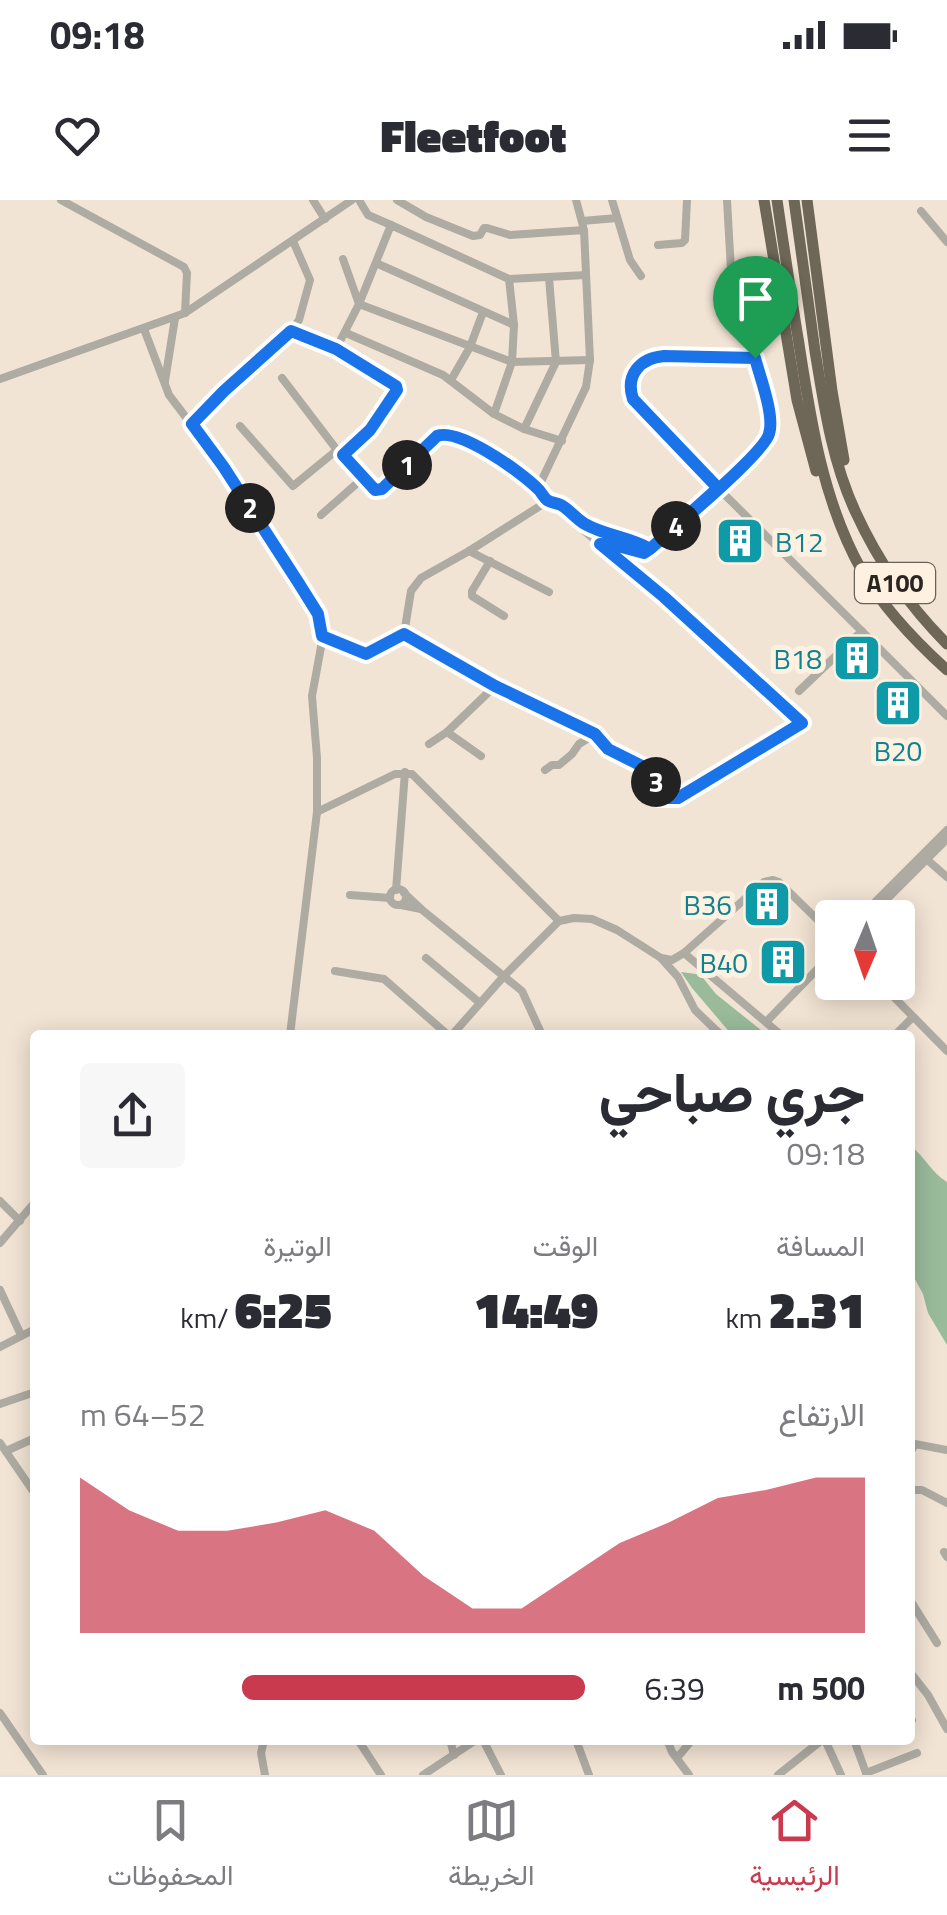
<!DOCTYPE html>
<html lang="ar">
<head>
<meta charset="utf-8">
<style>
	:root { --surface:#fff; --page:#f7f7f7; --text:#2b2b33; --muted:#7c7c81; --line:#e1e1e2; --accent:#ca3a4e }
	body { margin:0; font-family:"Titillium Web",Vazirmatn,sans-serif; background:var(--page); color:var(--text); direction:rtl; height:100vh; display:flex; flex-direction:column; font-size:38px; white-space:nowrap }
	* { box-sizing:border-box; margin:0 }
	p { font-size:32px; color:var(--muted) }
	.icon { flex:none; width:55px; height:55px; fill:none; stroke:currentColor; stroke-width:2; stroke-linecap:round; stroke-linejoin:round }
	.map { position:relative; flex:1; overflow:hidden; direction:ltr }
	.drawer { position:absolute; left:30px; top:830px; width:885px; height:715px; display:flex; flex-direction:column; background:var(--surface); border-radius:10px; box-shadow:0 5px 25px #0003; direction:rtl }
	.drawer>* { flex:none }
	.needle { width:65px; rotate:182deg }
	.fabs { position:absolute; left:815px; top:700px; display:grid; gap:20px }
	.fabs a { display:grid; place-items:center; width:100px; height:100px; border-radius:10px; background:var(--surface); box-shadow:0 5px 25px #0003; font-size:50px }
	.pin { position:absolute; display:grid; place-items:center; width:85px; height:85px; color:#fff; margin:-102px -42px; border-radius:50% 50% 50% 0; rotate:-45deg; box-shadow:0 0 10px #0007 }
	.pin .icon { rotate:45deg }
	.km { position:absolute; width:50px; height:50px; margin:-25px; border-radius:50%; background:#222; color:#fff; font-size:28px; line-height:50px; text-align:center }
	.round { display:grid; place-items:center; flex:none; width:105px; height:105px; border-radius:10px; background:var(--page) }
	.overview { display:flex; align-items:center; justify-content:space-between; height:170px; padding:0 50px }
	h1 { font-size:55px; font-weight:800; line-height:75px }
	.metrics { display:grid; grid-template-columns:repeat(3,1fr); gap:15px; height:170px; padding:10px 50px }
	.metrics div { display:grid; align-content:center }
	.metrics b { font-size:50px; font-weight:800 }
	.metrics small { font-size:28px; font-weight:400 }
	.metrics p { font-size:28px }
	.chart { height:280px; padding:20px 50px }
	.chart p { display:flex; justify-content:space-between }
	.chart svg { width:100%; height:180px; margin-top:10px; fill:var(--accent); opacity:.7 }
	ul { padding:0 50px; list-style:none; font-size:32px }
	li { display:grid; grid-template-columns:160px 120px 1fr; align-items:center; height:75px }
	li i { height:25px; border-radius:12px; background:var(--accent) }
	.status { display:flex; justify-content:space-between; align-items:center; height:70px; padding:0 50px; background:var(--surface); direction:ltr }
	.status svg { height:28px; fill:currentColor }
	header { display:flex; justify-content:space-between; align-items:center; height:130px; padding:0 50px; background:var(--surface); font-size:45px; font-weight:800 }
	.dock { display:flex; justify-content:space-around; align-items:center; height:140px; border-top:2px solid var(--line); background:var(--surface); font-size:28px; color:var(--muted) }
	.dock a { display:grid; justify-items:center; gap:5px }
	.dock .active { color:var(--accent) }
	.map>svg:first-child { display:block }
	.forest { fill:#99bb9a }
	.lines { fill:none; stroke-linecap:round; stroke-linejoin:round }
	.minor { stroke:#aeaba3; stroke-width:8 }
	.highway { stroke:#6e6757; stroke-width:11 }
	.route-casing { stroke:#fff; stroke-width:20 }
	.route { stroke:#1a73e8; stroke-width:12 }
	.labels { text-anchor:middle; dominant-baseline:central; stroke-width:10; stroke-linejoin:round; paint-order:stroke }
	.shield { fill:#fff1e1; stroke:#6a625a; stroke-width:2.5 }
	.shield-label { font-size:25px; font-weight:bold; fill:#2a2520 }
	.culture-label { font-size:28px; fill:#0d838f; stroke:#fff1e1; text-anchor:end }
</style>
</head>
<body>
<div class="status"><b>09:18</b><svg viewBox="0 0 49 12"><path d="M0 12V9h3v3zM5 12V6h3v6zM10 12V3h3v9zM15 12V0h3v12zM26 1h20v11H26zM47 4h2v5h-2z"/></svg></div>
<header><svg class="icon" aria-label="menu" viewBox="0 0 24 24"><path d="M4 6h16M4 12h16M4 18h16"/></svg>Fleetfoot<svg class="icon" aria-label="heart" viewBox="0 0 24 24"><path d="M12 20l-8-8c-3-5 5-10 8-4 3-6 11-1 8 4z"/></svg></header>
<div class="map">
<svg width="947" height="1575" viewBox="0 0 947 1575">
	<rect width="100%" height="100%" fill="#f2e4d4"/>
	<g class="forest">
		<polygon points="681,772 696,774 703,778 716,794 767,835 732,835 692,788"/>
		<path d="M910,945C924,956 933,974 947,982V1145L928,1113L923,1094L910,1070Z"/>
	</g>
	<g class="lines">
		<g class="minor">
			<polyline points="61,0 184,67 187,73 185,113"/>
			<polyline points="313,0 325,19"/>
			<polyline points="359,0 368,15 391,25"/>
			<polyline points="397,0 426,17 473,36 480,35 484,28 487,28 510,35 584,30 590,160 586,187 538,288"/>
			<polyline points="576,0 583,26"/>
			<polyline points="612,0 630,60 641,76"/>
			<polyline points="921,11 947,42"/>
			<polyline points="582,21 617,18"/>
			<polyline points="658,45 682,43 685,40 687,0"/>
			<polyline points="343,59 359,104 512,162 590,160"/>
			<polyline points="376,63 514,125"/>
			<polyline points="144,129 169,195 223,266 299,383 317,414 320,423 321,447 312,496 317,558 317,612 290,835"/>
			<polyline points="291,131 336,149"/>
			<polyline points="346,133 443,175 494,214 524,229 562,241"/>
			<path d="M755,158L650,157C636,167 628,178 631,195L718,288L947,516"/>
			<polyline points="0,179 185,113 352,0"/>
			<polyline points="451,180 470,147 483,112"/>
			<polyline points="165,181 175,118"/>
			<polyline points="494,214 512,162 514,125 509,79"/>
			<polyline points="191,224 224,191 291,131 299,120 310,80 293,41"/>
			<polyline points="240,226 293,286 337,250 282,178"/>
			<polyline points="524,229 556,162 549,78"/>
			<polyline points="321,315 363,278"/>
			<polyline points="580,323 602,332 638,342 651,349"/>
			<polyline points="600,345 614,345 643,353 651,349 766,242 771,231 770,215 731,70 727,0"/>
			<polyline points="469,351 549,392"/>
			<polyline points="490,361 472,391 472,396 504,416"/>
			<path d="M404,434L495,486L595,534L609,549L655,571L659,598H678L802,523L664,397L548,301C525,271 478,241 442,233L378,291L363,278L343,255L370,230L397,190L394,183L336,149L359,104L391,25L509,79L586,75"/>
			<polyline points="404,434 411,391 421,378 469,351 548,301 564,307 581,322"/>
			<polyline points="322,436 365,453 404,434"/>
			<polyline points="799,491 862,431"/>
			<polyline points="447,532 481,556"/>
			<polyline points="429,544 447,532 495,486"/>
			<polyline points="545,570 552,565 559,565 572,554 579,544 595,534"/>
			<polyline points="317,612 395,574 412,574 559,721"/>
			<polyline points="924,657 947,677"/>
			<circle cx="398" cy="697" r="8"/>
			<polyline points="396,690 405,572"/>
			<polyline points="350,695 390,698"/>
			<polyline points="401,705 421,709 404,693"/>
			<polyline points="421,709 522,791 542,835"/>
			<polyline points="859,718 947,630"/>
			<polyline points="868,718 947,639"/>
			<polyline points="684,753 781,835"/>
			<polyline points="426,758 480,803"/>
			<polyline points="661,758 678,777 695,810 721,835"/>
			<polyline points="335,771 384,779 448,835"/>
			<polyline points="879,782 947,851"/>
			<polyline points="766,822 832,754"/>
			<polyline points="452,835 504,776 559,721 574,718 592,719 617,730 661,758 672,760 684,753 764,682 773,680 779,682 832,734"/>
			<polyline points="895,835 913,817"/>
			<polyline points="0,1001 20,1021"/>
			<polyline points="0,1043 35,1002"/>
			<polyline points="0,1090 21,1135"/>
			<polyline points="0,1147 35,1129"/>
			<polyline points="0,1204 35,1192"/>
			<polyline points="0,1243 35,1294"/>
			<polyline points="6,1251 35,1238"/>
			<polyline points="910,1253 915,1244 947,1250"/>
			<polyline points="910,1290 922,1290 947,1303"/>
			<polyline points="944,1352 947,1357"/>
			<polyline points="910,1400 937,1443"/>
			<polyline points="910,1472 928,1495 947,1529"/>
			<polyline points="0,1513 43,1575"/>
			<polyline points="910,1521 912,1520"/>
			<polyline points="264,1540 261,1553 265,1575"/>
			<polyline points="358,1540 381,1575"/>
			<polyline points="450,1540 454,1555"/>
			<polyline points="483,1540 501,1575"/>
			<polyline points="576,1540 589,1575"/>
			<polyline points="667,1540 672,1552 689,1575"/>
			<polyline points="825,1540 841,1575"/>
			<polyline points="854,1540 866,1573"/>
			<polyline points="677,1558 692,1540"/>
			<polyline points="866,1573 917,1553"/>
			<polyline points="423,1575 476,1540"/>
			<polyline points="778,1575 822,1540"/>
		</g>
		<g class="highway">
			<polyline points="764,0 797,200 816,271"/>
			<path d="M777,0C784,48 791,96 799,144C811,222 823,302 862,371C884,409 915,441 947,470"/>
			<path d="M794,0C801,50 808,101 815,151C824,206 832,262 856,313C879,363 909,406 947,444"/>
			<polyline points="807,0 832,191 844,260"/>
		</g>
	</g>
	<g class="lines">
		<g class="route-casing">
			<path id="route" d="M755,158C760,177 775,216 769,234C764,253 671,331 650,349C630,337 606,336 585,324C576,319 570,310 561,305C557,303 551,303 547,300C543,297 541,291 537,288C520,271 459,228 437,236L382,289L375,290L343,255L370,230L397,190L396,186L336,149L291,131L224,191L192,224L223,266L298,382L318,414L322,436L366,454L404,434L495,486L595,534L608,549L654,572L659,598H678L802,523L664,397L600,344L614,345L644,353L650,349L718,288L633,199C625,175 640,158 664,156L755,158"/>
		</g>
		<use href="#route" class="route"/>
	</g>
	<defs>
		<g id="building-square" transform="scale(2.5)"><rect x="-9" y="-9" width="18" height="18" rx="4" fill="#0f9aa8" stroke="#fff1e1"/><path d="M-4-6H4V6H1V3H-1V6H-4ZM-2.5-4.3h1.7v1.8h-1.7ZM.8-4.3h1.7v1.8H.8ZM-2.5-1h1.7V.8h-1.7ZM.8-1h1.7V.8H.8Z" fill="#fff"/></g>
	</defs>
	<g fill-rule="evenodd">
		<use href="#building-square" x="740" y="341"/>
		<use href="#building-square" x="857" y="458"/>
		<use href="#building-square" x="898" y="503"/>
		<use href="#building-square" x="767" y="704"/>
		<use href="#building-square" x="783" y="762"/>
	</g>
	<g class="labels">
		<rect class="shield" x="855" y="363" width="80" height="40" rx="8"/>
		<g class="shield-label">
			<text x="895" y="383">A100</text>
		</g>
		<g class="culture-label">
			<text x="775" y="341" text-anchor="start">B12</text>
			<text x="822" y="458">B18</text>
			<text x="898" y="550" text-anchor="middle">B20</text>
			<text x="732" y="704">B36</text>
			<text x="748" y="762">B40</text>
		</g>
	</g>
</svg>
<div class="fabs">
<a><svg class="needle" viewBox="-14 -14 28 28"><path d="M0-13l5 13h-10z" fill="#e53935"/><path d="M0 13l5-13h-10z" fill="#7c7c81"/></svg></a>
</div>
<div class="pin" style="left:755px;top:158px;background:#1e9e55"><svg class="icon" aria-label="arrive" viewBox="0 0 24 24"><path d="M6 21V4h12l-3 4 3 4H6"/></svg></div>
<b class="km" style="left:407px;top:265px">1</b>
<b class="km" style="left:250px;top:308px">2</b>
<b class="km" style="left:656px;top:582px">3</b>
<b class="km" style="left:676px;top:326px">4</b>
<section class="drawer">
<div class="overview"><div><h1>جري صباحي</h1><p>09:18</p></div><a class="round"><svg class="icon" aria-label="share" viewBox="0 0 24 24"><path d="M12 15V3M7 8l5-5 5 5M5 13v7h14v-7"/></svg></a></div>
<div class="metrics">
<div><p>المسافة</p><b>2.31<small> km</small></b></div>
<div><p>الوقت</p><b>14:49</b></div>
<div><p>الوتيرة</p><b>6:25<small> /km</small></b></div>
</div>
<div class="chart"><p><span>الارتفاع</span>52–64 m</p>
<svg viewBox="0 0 160 44" preserveAspectRatio="none"><path d="M0 44V6L10 14L20 19L30 19L40 17L50 14L60 19L70 30L80 38L90 38L100 30L110 22L120 17L130 11L140 9L150 6L160 6V44z"/></svg>
</div>
<ul>
<li><b>500 m</b>6:39<i style="width:68%"></i></li>
</ul>
</section>
</div>
<nav class="dock">
<a class="active"><svg class="icon" aria-label="home" viewBox="0 0 24 24"><path d="M3 11l9-7 9 7M6 9v11h12V9"/></svg>الرئيسية</a>
<a><svg class="icon" aria-label="map" viewBox="0 0 24 24"><path d="M3 6l6-2 6 2 6-2v14l-6 2-6-2-6 2zM9 4v14M15 6v14"/></svg>الخريطة</a>
<a><svg class="icon" aria-label="saved" viewBox="0 0 24 24"><path d="M7 4h10v16l-5-4-5 4z"/></svg>المحفوظات</a>
</nav>
</body>
</html>
